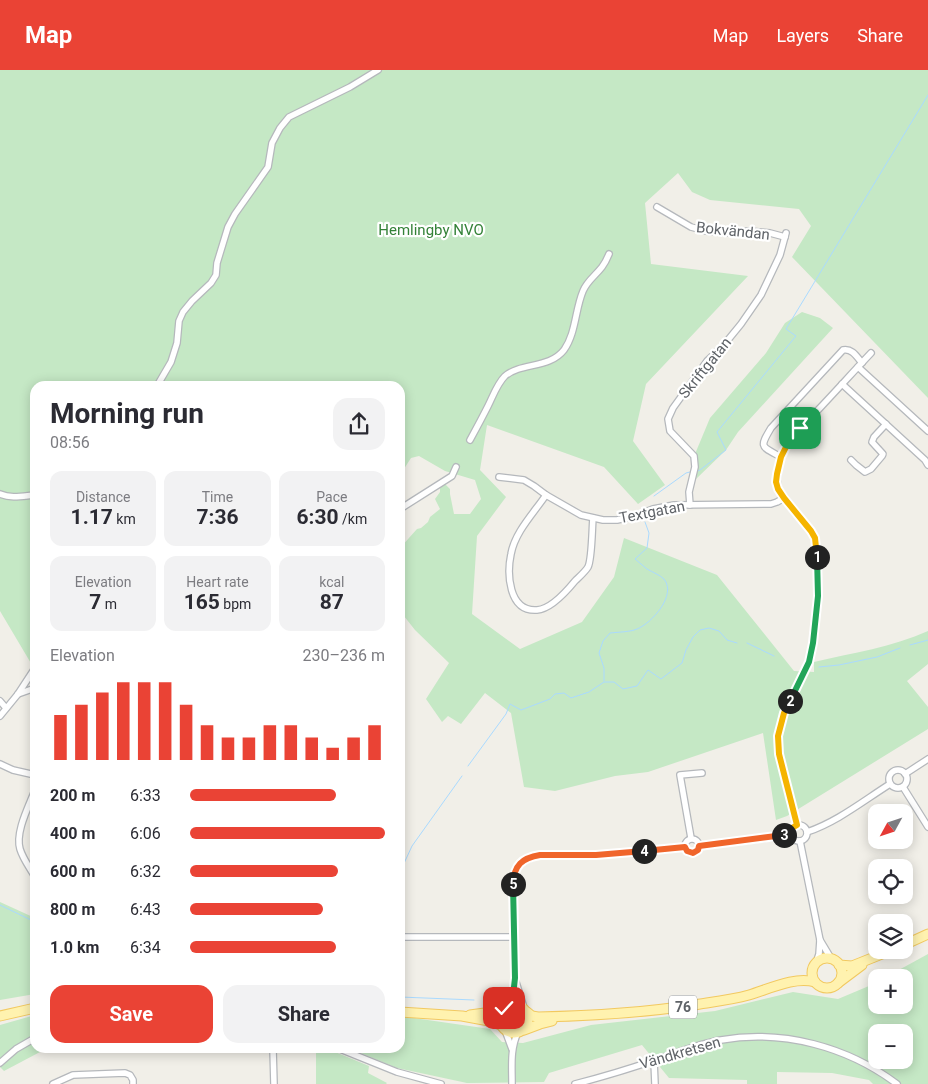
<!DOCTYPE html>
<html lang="en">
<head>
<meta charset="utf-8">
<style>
	:root { --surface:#fff; --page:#f2f2f3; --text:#2b2b33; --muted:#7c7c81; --accent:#ea4335 }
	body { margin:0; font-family:Roboto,sans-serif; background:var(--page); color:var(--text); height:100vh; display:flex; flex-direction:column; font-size:19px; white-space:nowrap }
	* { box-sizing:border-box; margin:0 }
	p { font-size:16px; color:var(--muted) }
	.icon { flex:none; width:28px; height:28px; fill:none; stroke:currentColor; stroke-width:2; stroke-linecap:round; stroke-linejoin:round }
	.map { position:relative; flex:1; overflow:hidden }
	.panel { position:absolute; left:30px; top:311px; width:375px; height:672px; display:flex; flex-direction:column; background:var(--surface); border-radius:15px; box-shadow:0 2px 12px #0003 }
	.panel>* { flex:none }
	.needle { width:32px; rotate:230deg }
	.buttons { position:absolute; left:868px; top:734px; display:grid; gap:10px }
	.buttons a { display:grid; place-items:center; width:45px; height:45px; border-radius:10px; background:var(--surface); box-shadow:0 2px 12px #0003; font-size:25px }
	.pin { position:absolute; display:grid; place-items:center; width:42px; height:42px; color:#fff; margin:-21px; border-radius:10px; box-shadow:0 2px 8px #0006 }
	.km { position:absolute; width:25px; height:25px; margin:-12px; border-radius:50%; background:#222; color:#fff; font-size:14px; line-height:25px; text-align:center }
	.round { display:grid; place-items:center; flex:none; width:52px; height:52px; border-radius:15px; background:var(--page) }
	.overview { display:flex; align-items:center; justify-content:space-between; height:85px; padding:0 20px }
	h1 { font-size:28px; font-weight:700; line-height:38px }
	.metrics { display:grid; grid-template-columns:repeat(3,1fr); gap:8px; height:85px; padding:5px 20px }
	.metrics div { display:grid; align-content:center; border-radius:12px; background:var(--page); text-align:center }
	.metrics b { font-size:21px; font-weight:700 }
	.metrics small { font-size:14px; font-weight:400 }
	.metrics p { font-size:14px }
	.chart { height:140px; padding:10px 20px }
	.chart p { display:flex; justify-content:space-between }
	.chart svg { width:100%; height:90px; margin-top:5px; stroke:var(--accent); stroke-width:6 }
	.action { display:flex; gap:10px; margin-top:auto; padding:10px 20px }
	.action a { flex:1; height:58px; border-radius:15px; background:var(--accent); color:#fff; font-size:20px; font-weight:700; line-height:58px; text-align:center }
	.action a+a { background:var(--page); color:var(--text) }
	ul { padding:0 20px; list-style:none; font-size:16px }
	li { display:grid; grid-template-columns:80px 60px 1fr; align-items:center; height:38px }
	li i { height:12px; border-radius:6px; background:var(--accent) }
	header { display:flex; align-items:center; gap:30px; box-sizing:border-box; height:70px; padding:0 25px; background:var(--accent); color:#fff }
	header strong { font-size:24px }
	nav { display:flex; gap:28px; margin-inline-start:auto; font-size:18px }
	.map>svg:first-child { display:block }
	.green { fill:#c5e8c5; fill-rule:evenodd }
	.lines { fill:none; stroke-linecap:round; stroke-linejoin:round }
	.stream { stroke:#aadaff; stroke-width:1 }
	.minor-casing { stroke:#b5b8bc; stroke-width:8 }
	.primary-casing { stroke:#f2c960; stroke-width:11 }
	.minor { stroke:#fff; stroke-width:5.5 }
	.primary { stroke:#fff2af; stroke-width:9 }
	.split-1-casing { stroke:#fff; stroke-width:10 }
	.split-2-casing { stroke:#fff; stroke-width:10 }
	.split-3-casing { stroke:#fff; stroke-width:10 }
	.split-4-casing { stroke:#fff; stroke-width:10 }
	.split-5-casing { stroke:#fff; stroke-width:10 }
	.split-6-casing { stroke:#fff; stroke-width:10 }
	.split-1 { stroke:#f5b400; stroke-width:6 }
	.split-2 { stroke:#22a559; stroke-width:6 }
	.split-3 { stroke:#f5b400; stroke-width:6 }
	.split-4 { stroke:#f0652b; stroke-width:6 }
	.split-5 { stroke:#f0652b; stroke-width:6 }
	.split-6 { stroke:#22a559; stroke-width:6 }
	.labels { text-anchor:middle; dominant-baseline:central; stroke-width:4.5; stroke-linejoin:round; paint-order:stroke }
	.shield { fill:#fff; stroke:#8f9295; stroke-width:1 }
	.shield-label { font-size:14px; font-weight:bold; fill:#5f6368 }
	.park-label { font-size:15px; fill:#348238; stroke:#fff }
	.street-label { font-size:15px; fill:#5f6368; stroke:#fff }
</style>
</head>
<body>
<header>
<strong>Map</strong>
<nav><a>Map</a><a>Layers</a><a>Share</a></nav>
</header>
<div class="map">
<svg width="928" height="1014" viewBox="0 0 928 1014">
	<rect width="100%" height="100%" fill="#f1efe8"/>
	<g class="green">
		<path d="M0,0H928V328L792,187L811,156L799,139L710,130L692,122L678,103L645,133L651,194L748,206L646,314L633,371L665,415L638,434L604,397L487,355L480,400L506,427L477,466L472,544L520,579L582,552L614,507L624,468L717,505L794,601L814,602V592C852,583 893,577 928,561V594L907,611L928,637V659L787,746L776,750L763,663L648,702L615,706L555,721L524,717L511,643L485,623L461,654L448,646L442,652L426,629L449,593L415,560L400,541V478L417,459L421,458L428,452L430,447L440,439L435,429L440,422V416L445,414L450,419V424L454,444H470L481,429L475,410L445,401L419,386L411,388L400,405V316H35V591L32,595L0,541Z"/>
		<polygon points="802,242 820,248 833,258 738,362 726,380 696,409 698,397 695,384 710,348 766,283 785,253"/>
		<polygon points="0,832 35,848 35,924 0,930"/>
		<path d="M928,884V1014H873L869,1010L832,1003L777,1002V1014H747V1010L669,1008L642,975L549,1003L544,1012L467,1013L397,998L351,979H400V946L490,959L502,972L523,973L591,955L715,941L793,922L838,929L876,913V935H904V908L886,907ZM876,962H904V990H876Z"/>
		<polygon points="35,945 35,979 57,979 40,982 4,1001 0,997 0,955"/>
		<polygon points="316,979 328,979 369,996 368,1003 387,1013 386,1014 316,1014"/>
	</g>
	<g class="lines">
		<g class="stream">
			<polyline points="698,401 700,400 726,380 717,362 796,266 786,259 928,25"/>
			<polyline points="654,426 686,403 690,402"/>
			<polyline points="747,573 774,586"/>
			<polyline points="910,575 928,570"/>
			<polyline points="819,597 839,595 877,587 900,578"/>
			<path d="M604,611V598L599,583L603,571L610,563C619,562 630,562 637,559C652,553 677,525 664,509C660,505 652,502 647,499C643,496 639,492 635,489L647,478L649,463L645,452"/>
			<polyline points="468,696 506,644 510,634 521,640 550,629 555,624 564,623 571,628 589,622 604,612 614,612 623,619 637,616 648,600 661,609 682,593 686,580 693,567 700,560 709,558 719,561 727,570 737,573"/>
			<polyline points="400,802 412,776 462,706"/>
			<polyline points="0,835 35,852"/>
			<polyline points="400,927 474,930"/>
		</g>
		<g class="minor-casing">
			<g id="minor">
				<polyline points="657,137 691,157 706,161 731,163 749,161 770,163 785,167"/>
				<polyline points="858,297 928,361"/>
				<polyline points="842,314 925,390 928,395"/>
				<polyline points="157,316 171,292 177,273 179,251 183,242 192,231 211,213 216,205 217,193 228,157 235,144 268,97 272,73 280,58 289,47 350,17 378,0"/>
				<path d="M470,370C476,359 482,348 488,336C493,326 497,314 505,306C522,292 549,299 564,280C576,263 575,240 583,221C587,211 595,206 602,197C605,193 607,189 609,184"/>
				<path d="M781,387C761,376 759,378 771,358L843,280C852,278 857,287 862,293"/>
				<polyline points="851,390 856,395 865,402 871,399 882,386 883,384 872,372 874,367 886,354"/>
				<polyline points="499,407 524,410 534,416 546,425 581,445 603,450 617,450 635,446 653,439 674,435 771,434 777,432 784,428"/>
				<path d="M0,424C11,429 23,426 35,425"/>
				<path d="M546,425C533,444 515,462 511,484C507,503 508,542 537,540C551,539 566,522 575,511C579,507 585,502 588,497C592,489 592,459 593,448"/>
				<polyline points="690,435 689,422 695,397 694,386 670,361 668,349 673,338 707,291 723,276 741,254 761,225 780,185 786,163"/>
				<polyline points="400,439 452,406 456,397"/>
				<polyline points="18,624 35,618"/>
				<polyline points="0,631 6,638"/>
				<polyline points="0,646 18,624 35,598"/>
				<polyline points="0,694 13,700 35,705"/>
				<circle cx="898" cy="709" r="9"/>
				<polyline points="905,704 928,689"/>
				<polyline points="903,717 928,757"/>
				<path d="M35,720C29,736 15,762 20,779C23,789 30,798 35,807"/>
				<circle cx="799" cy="763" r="8"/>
				<path d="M797,755L779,684L778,666L784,643L809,592L813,573L818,526V494L815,468L811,461L778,419C775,404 780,388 787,375C794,362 808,350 818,340C836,321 853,302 871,283"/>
				<path d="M807,762C837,752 863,731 890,714"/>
				<polyline points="691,768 680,705 702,703"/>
				<circle cx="692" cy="776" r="7"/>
				<polyline points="800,771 820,870 819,884 816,893"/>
				<polyline points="699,776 791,765"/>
				<polyline points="400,867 513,867"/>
				<polyline points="820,870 832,890"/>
				<polyline points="516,912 524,938"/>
				<path d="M508,936L513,926L515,908L513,808C516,793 526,788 541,785H596L685,777"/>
				<polyline points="505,960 512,979"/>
				<polyline points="273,979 274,1014"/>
				<polyline points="340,979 397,1002 441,1014"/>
				<polyline points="654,991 655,1014"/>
				<polyline points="0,993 16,979 35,968"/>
				<polyline points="53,1014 73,1005 125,1003 130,1005 133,1010 133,1014"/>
				<path d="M512,1014C512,996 510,979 518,962"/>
				<path d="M575,1014C602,1007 629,999 655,990C677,983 698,974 721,970C783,959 848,977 897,1014"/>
			</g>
		</g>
		<g class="primary-casing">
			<g id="primary">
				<polyline points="904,875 928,864"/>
				<circle cx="827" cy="903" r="15"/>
				<polyline points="839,895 852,896 892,880"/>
				<polyline points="838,913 862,895"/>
				<circle cx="514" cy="949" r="14"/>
				<polyline points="400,942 462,946 489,951 501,955"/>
				<path d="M527,942L532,946L538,947C590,946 642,943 693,935C712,932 731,930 749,925C769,919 795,906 815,912"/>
				<polyline points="470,945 492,942 504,938"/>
				<polyline points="0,946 35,938"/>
				<polyline points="524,960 540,954 552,951"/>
			</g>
		</g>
		<use href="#minor" class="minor"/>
		<use href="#primary" class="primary"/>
	</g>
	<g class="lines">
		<g class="split-1-casing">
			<polyline id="split-1" points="800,358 788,373 781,387 777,404 776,412 778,419 784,428 811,461 815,468 817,487"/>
		</g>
		<g class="split-2-casing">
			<polyline id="split-2" points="790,631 809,592 813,573 818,526 817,487"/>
		</g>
		<g class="split-3-casing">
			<polyline id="split-3" points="784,765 791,765 792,758 797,755 779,684 778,666 784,643 790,631"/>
		</g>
		<g class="split-4-casing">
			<polyline id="split-4" points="644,781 685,777 687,781 693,783 698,780 699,776 784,765"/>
		</g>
		<g class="split-5-casing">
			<path id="split-5" d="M513,814C514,795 522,788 540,785H596L644,781"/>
		</g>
		<g class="split-6-casing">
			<polyline id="split-6" points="504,938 508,936 513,926 515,908 513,814"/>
		</g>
		<use href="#split-1" class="split-1"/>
		<use href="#split-2" class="split-2"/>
		<use href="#split-3" class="split-3"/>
		<use href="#split-4" class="split-4"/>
		<use href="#split-5" class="split-5"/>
		<use href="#split-6" class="split-6"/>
	</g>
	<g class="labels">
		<rect class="shield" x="669" y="925.5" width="28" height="23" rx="4"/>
		<g class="shield-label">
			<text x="683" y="937">76</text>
		</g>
		<g class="park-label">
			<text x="431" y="160">Hemlingby NVO</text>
		</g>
		<g class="street-label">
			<text transform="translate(733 161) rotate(6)">Bokvändan</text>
			<text transform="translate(705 298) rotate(-51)">Skriftgatan</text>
			<text transform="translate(652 442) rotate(-11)">Textgatan</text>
			<text transform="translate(680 983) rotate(-16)">Vändkretsen</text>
		</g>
	</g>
</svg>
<div class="buttons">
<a><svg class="needle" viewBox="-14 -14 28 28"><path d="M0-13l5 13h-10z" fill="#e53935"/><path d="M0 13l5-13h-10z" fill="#7c7c81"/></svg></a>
<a><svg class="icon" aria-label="locate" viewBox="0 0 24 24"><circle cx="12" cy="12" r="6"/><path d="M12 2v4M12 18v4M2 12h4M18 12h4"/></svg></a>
<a><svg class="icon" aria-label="layers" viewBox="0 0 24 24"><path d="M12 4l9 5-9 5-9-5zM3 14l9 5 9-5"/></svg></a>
<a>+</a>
<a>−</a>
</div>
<div class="pin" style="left:800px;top:358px;background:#1e9e55"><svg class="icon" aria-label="arrive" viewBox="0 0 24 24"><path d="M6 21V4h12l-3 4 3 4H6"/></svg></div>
<div class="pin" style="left:504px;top:938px;background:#d93025"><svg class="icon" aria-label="check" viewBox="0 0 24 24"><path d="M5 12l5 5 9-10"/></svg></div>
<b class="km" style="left:817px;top:487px">1</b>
<b class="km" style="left:790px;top:631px">2</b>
<b class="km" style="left:784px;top:765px">3</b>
<b class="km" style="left:644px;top:781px">4</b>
<b class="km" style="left:513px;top:814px">5</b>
<section class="panel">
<div class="overview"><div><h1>Morning run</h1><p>08:56</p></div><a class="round"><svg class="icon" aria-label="share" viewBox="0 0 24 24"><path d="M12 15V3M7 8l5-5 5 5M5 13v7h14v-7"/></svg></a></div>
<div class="metrics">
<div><p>Distance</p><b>1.17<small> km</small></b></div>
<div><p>Time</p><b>7:36</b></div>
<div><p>Pace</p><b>6:30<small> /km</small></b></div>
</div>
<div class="metrics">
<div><p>Elevation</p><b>7<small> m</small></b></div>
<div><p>Heart rate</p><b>165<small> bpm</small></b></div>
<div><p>kcal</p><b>87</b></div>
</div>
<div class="chart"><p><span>Elevation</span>230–236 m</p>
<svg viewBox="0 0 160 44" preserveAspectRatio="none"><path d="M5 44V22M15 44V17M25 44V11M35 44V6M45 44V6M55 44V6M65 44V17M75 44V27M85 44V33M95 44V33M105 44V27M115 44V27M125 44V33M135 44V38M145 44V33M155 44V27"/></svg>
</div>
<ul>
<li><b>200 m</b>6:33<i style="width:75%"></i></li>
<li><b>400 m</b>6:06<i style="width:100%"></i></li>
<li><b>600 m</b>6:32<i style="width:76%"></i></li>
<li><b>800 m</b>6:43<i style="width:68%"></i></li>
<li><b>1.0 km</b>6:34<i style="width:75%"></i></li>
</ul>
<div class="action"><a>Save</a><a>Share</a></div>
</section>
</div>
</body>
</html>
